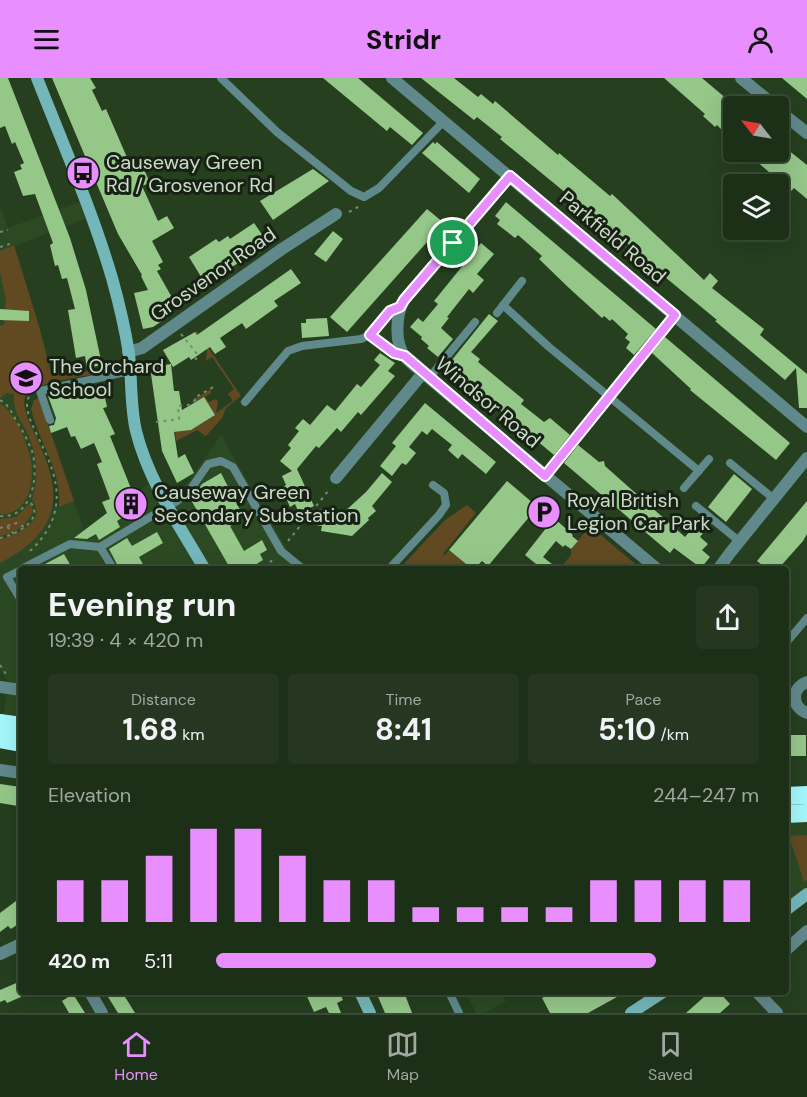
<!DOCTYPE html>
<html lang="en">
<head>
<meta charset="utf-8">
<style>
	:root { --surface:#1c2f17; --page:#253720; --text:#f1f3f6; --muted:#a0a9a1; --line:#3a4a36; --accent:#e88eff }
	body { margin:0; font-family:"DM Sans",sans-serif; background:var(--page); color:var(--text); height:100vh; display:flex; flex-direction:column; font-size:22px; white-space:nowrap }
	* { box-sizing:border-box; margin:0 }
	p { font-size:20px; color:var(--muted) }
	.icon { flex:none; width:33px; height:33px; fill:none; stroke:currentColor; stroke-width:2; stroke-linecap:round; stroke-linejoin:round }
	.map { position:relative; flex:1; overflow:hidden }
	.drawer { position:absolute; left:18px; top:488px; width:771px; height:429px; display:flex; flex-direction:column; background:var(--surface); border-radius:6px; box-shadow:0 6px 24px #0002,0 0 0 2px var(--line) }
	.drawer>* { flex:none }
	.needle { width:39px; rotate:301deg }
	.tools { position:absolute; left:723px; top:18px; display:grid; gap:12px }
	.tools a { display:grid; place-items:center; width:66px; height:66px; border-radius:6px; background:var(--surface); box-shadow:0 6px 24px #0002,0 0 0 2px var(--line); font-size:30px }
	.pin { position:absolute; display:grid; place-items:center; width:51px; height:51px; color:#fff; margin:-26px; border:3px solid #fff; border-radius:50%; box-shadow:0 2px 6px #0007 }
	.round { display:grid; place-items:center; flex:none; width:63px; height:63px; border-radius:6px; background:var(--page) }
	.overview { display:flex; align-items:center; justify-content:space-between; height:102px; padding:0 30px }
	h1 { font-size:33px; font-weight:700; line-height:45px }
	.metrics { display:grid; grid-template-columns:repeat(3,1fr); gap:9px; height:102px; padding:6px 30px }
	.metrics div { display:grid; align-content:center; border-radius:6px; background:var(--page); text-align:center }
	.metrics b { font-size:30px; font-weight:700 }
	.metrics small { font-size:16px; font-weight:400 }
	.metrics p { font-size:16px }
	.chart { height:168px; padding:12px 30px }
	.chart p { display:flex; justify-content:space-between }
	.chart svg { width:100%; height:108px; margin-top:6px; stroke:var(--accent); stroke-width:6 }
	ul { padding:0 30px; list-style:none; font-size:20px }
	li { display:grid; grid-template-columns:96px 72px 1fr; align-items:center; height:45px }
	li i { height:15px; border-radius:8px; background:var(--accent) }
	header { display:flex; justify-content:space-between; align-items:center; height:78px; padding:0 30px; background:var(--accent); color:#111; font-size:27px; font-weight:700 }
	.menu { display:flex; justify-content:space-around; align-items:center; height:84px; border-top:2px solid var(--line); background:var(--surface); font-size:16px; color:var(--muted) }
	.menu a { display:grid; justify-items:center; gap:3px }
	.menu .selected { color:var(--accent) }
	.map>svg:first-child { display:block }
	.built { fill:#2b4a23 }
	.green { fill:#614a21 }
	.building { fill:#95c789 }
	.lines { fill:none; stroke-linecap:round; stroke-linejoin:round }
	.path { stroke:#758a70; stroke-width:2; stroke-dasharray:3 4.5; stroke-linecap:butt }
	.lane { stroke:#60898b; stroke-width:8 }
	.street { stroke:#60898b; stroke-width:12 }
	.secondary { stroke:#74b7ba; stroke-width:12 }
	.highway { stroke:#a4f7fb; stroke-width:18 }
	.route-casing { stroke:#fff; stroke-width:12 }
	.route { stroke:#e88eff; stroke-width:8 }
	.labels { text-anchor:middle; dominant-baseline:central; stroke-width:6; stroke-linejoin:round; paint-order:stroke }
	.poi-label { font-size:20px; fill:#ccdbc8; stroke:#172214; text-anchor:start }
	.street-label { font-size:20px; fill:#ccdbc8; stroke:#172214 }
</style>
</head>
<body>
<header><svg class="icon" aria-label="menu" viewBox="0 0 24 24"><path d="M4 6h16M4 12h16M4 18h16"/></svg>Stridr<svg class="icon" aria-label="person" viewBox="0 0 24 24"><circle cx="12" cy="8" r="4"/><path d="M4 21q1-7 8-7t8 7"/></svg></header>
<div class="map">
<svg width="807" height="935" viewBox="0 0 807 935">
	<rect width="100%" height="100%" fill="#253f1f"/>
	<g class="built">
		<polygon points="85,122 91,139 14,168 49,284 52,305 30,313 25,319 23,327 25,335 38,360 47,383 53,414 52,427 59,429 74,423 84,452 155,401 166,425 177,419 221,357 284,466 286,470 280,478 296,490 21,490 21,658 3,638 9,604 0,592 0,129 8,150"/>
		<polygon points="807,727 807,816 786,832 786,729"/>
		<polygon points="466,914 511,914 503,918 506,923 485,935 476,935"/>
	</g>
	<g class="green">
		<path d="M14,167L39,248L51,296L90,293L116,288L112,293C95,297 39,303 28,314C3,342 116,426 0,485V461C17,458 48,442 32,422C39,399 37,378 28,356C21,342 12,333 14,316L7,315L0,320V248L5,246L1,233L5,232L6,222L0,195V173Z"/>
		<polygon points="197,253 241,318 226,330 222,340 206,358 197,352 176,363 175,354 191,352 214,338 204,319 197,323 196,320 211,311 211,315 205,319 209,324 215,321 218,323 216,335 233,323 228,316 234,311 212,279 206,283 207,271 195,254"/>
		<path d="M39,320L74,423L59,429C62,392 39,365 31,331L34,322Z"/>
		<path d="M0,325C15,336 25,360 30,378C36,400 29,438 0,436Z"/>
		<path d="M30,425L33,432C28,448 15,455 0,458V441L16,439Z"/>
		<polygon points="467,427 476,435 443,476 445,477 449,472 471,490 400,490 445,442"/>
		<polygon points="590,448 640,490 560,490 571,477 571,471"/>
		<polygon points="807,757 807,802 804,804 789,758"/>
	</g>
	<g class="building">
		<polygon points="0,0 8,0 70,160 86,212 102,287 87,290 85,278 76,280 68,232 75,231 67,200 62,201 58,187 55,188 50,167 53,165 35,116 23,118 14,94 22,91 20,87 24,85 15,64 12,66 5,48 0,50"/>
		<polygon points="52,0 90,0 96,10 92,12 102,33 106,31 132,91 142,87 150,105 142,108 158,143 167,138 174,150 152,163 163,184 158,187 161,191 157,193 174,223 168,226 174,235 153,249 143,251 134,215 148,212 141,198 142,197 118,156"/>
		<polygon points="323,0 358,0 423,55 412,67 390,49 387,53"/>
		<polygon points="421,0 454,0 478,19 481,16 493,26 495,23 558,77 559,75 610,118 612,116 704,202 710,195 718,203 712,210 764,251 760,257 807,296 807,330 799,330 796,290 785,302 715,243 717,242 642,180 643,179 590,132 589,134 500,61 502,59 477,39 474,42"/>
		<polygon points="664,0 702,0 734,27 734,50 728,46 722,52 717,47 715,49 703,38 705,36"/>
		<polygon points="782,0 807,0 807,21"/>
		<polygon points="433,64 435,66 437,64 480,101 469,115 422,75"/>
		<polygon points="778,64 807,87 807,121 794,110 791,113 754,81 760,74 778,74"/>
		<polygon points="313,91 329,103 273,142 260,123"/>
		<polygon points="506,124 656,251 634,277 626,270 630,264 625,260 628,256 612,241 610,243 604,238 602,240 569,210 539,181 542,178 518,157 515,160 497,146 500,142 495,138"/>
		<polygon points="427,131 444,145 347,254 330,239"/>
		<polygon points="254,145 268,165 232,189 229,185 203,202 189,179 216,161 219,164 228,158 230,161"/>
		<polygon points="333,153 343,161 326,184 314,176"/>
		<polygon points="481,165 494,176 477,196 484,202 473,215 469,211 447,239 449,240 441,250 453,261 438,279 427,270 429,268 421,261 422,259 410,249 418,240 423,244 438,226 434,223"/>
		<polygon points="291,191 301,205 274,223 278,228 246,251 242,245 220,260 226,269 215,276 210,269 191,282 189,279 173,289 163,272 195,254 197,257"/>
		<polygon points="0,231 29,233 29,243 0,242"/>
		<polygon points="489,236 498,243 471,274 480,281 478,284 524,322 521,326 544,344 550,340 570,357 554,377 447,288"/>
		<polygon points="327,240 329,258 302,260 301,245 306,245 306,241"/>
		<polygon points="665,259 790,365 776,382 690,312 691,311 652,275"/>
		<polygon points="380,275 395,285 388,293 395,298 361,337 358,334 341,354 337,350 319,370 316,368 297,391 314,428 299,435 295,426 290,429 282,410 286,407 282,398 292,393 280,383 291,370 288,367 299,353 295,350 303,341 310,347 327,327 335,333 357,306 361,309 380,287 374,282"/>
		<polygon points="171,286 174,313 179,313 182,332 204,319 215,337 191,352 174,354 178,380 185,376 194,395 177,405 162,373 150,289"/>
		<polygon points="103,310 107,329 103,330 115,356 110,358 134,418 141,427 117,443 120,449 99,462 96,456 87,461 74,460 107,435 102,424 110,421 97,386 102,384 94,365 81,371 75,358 71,359 67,349 51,355 49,348 54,347 56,340 48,318 69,313 71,318"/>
		<polygon points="425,325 496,384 486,396 462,376 458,381 448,372 452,367 432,351 427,357 422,353 409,369 416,375 406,387 402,385 392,398 380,388 396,368 392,365"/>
		<polygon points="578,367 599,384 604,383 605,388 685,459 694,448 703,455 700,459 708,466 702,472 710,479 701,490 674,470 670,475 564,385"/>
		<polygon points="221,395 241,434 236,437 239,443 230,448 244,473 262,462 267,472 260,476 263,482 250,490 230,490 191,422 202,406"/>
		<polygon points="382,395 392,404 372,428 376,433 368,440 369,442 352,458 321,453 322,448 316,447 318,431 343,435 366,414"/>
		<polygon points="734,396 752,411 726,444 708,429"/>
		<polygon points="507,403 533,425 530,428 535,432 488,488 482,483 475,490 471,490 449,472"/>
		<polygon points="807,423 807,456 803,463 779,490 766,490 757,483"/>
		<polygon points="554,440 573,457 572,458 578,463 571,471 565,467 563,469 556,463 543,479 557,490 541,490 525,477"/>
		<polygon points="157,454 163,465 139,479 145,490 119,490 109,471 127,460 132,468"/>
		<polygon points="64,476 72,490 37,490 45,486"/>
		<rect x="786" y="657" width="20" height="21"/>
		<polygon points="0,706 21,709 18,728 0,725"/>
		<polygon points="16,823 21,830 21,844 11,851 8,848 0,854 0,835"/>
		<polygon points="21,903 21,919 7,925 5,922 0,924 0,912"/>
		<polygon points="105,914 122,914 135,935 118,935"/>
		<polygon points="305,914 339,914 343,922 337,925 341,935 329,935 326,929 314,934"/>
		<polygon points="376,914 404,914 412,935 385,935"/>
		<polygon points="554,914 626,914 588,935 550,935 542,920"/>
		<polygon points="713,914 719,914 730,926 720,935 686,935 705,918 706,919"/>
		<polygon points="73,916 85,935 69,935 62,923"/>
	</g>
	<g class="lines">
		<g class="path">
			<polyline points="349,134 360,128"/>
			<polyline points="0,154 8,152"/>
			<polyline points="0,169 13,165"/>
			<polyline points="181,256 198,277 196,281 194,279"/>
			<path d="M0,322C9,327 12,335 17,344C23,353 28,363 32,373C39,397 33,441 0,438"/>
			<polyline points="196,323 194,320 215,308"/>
			<polyline points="156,344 179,341 178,328 188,327 196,322"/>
			<polyline points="7,449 12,452 13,456"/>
			<polyline points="0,450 17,445 24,449"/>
			<path d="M0,460C16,457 48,440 28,422"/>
			<polyline points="288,463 329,412"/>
			<path d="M30,473C99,409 10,345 30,317"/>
			<polyline points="265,490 273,481"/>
			<polyline points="0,587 6,596"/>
		</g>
		<g class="lane">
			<polyline points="221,0 277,54 351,113 364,119 379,110 444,43"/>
			<polyline points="503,227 549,269 699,393"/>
			<polyline points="497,235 522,203"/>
			<polyline points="429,300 475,244"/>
			<polyline points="245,324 288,273 302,268 361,261 370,257"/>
			<polyline points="50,342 40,313 130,293"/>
			<polyline points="730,385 774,421"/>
			<polyline points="545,398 675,237"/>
			<polyline points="684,410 709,381"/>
			<polyline points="696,428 739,463"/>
			<polyline points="23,490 70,466 100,469"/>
			<polyline points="113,490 100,469 177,423 188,415 208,386 221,383 233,389 281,473 302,490"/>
			<polyline points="390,490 439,437 446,427 444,415 433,407"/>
			<polyline points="21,492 7,499 21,522"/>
			<polyline points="786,565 807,540"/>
			<polyline points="449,914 459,935"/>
		</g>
		<g class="street">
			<polyline points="392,0 807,349"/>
			<polyline points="741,0 775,28"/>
			<polyline points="778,32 807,55"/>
			<path d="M510,98L404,222C396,237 394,264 405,279C410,285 418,290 423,295L656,490"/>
			<polyline points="400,229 390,233 370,257 394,275 405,278"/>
			<polyline points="128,274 142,270 282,171 336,136"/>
			<polyline points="336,400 423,295"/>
			<polyline points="719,490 730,475 807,380"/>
			<path d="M807,604C791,610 791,629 807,635"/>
			<polyline points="0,609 21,612"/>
			<polyline points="0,692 21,695"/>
			<polyline points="786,872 807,853"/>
			<polyline points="0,876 21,866"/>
			<polyline points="90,914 102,935"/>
			<polyline points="757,914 777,935"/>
		</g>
		<g class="secondary">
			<path d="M37,0C63,66 92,132 112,200C119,225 125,250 129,276C132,301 130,327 136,353C148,402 179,447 204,490"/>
			<polyline points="786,832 807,816"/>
			<polyline points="360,914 370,935"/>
			<polyline points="631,935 663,914"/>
		</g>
		<g class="highway">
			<polyline points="0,645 21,648"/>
			<polyline points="0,661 21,665"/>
			<polyline points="786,718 807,717"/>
			<polyline points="786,736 807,735"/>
		</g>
	</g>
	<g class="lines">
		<g class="route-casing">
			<polygon id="route" points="510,98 675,237 545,398 405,278 394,275 370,257 390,233 400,229 404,222"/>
		</g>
		<use href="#route" class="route"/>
	</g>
	<defs>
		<g id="bus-disc" transform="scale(1.725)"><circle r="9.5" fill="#e88eff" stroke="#172214"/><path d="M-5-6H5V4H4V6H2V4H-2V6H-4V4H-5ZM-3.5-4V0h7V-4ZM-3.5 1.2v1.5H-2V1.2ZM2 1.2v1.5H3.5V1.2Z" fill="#111"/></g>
		<g id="school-disc" transform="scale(1.725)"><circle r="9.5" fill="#e88eff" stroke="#172214"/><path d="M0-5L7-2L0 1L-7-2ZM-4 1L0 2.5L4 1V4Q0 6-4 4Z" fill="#111"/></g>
		<g id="building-disc" transform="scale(1.725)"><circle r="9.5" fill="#e88eff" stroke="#172214"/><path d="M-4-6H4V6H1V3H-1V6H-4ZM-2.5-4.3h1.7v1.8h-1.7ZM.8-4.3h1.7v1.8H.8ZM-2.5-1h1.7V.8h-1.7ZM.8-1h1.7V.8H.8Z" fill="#111"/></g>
		<g id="parking-disc" transform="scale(1.725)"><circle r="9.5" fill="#e88eff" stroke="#172214"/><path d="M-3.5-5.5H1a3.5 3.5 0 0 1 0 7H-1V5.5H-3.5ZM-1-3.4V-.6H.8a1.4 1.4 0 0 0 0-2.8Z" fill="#111"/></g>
	</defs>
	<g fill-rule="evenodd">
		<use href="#bus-disc" x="83" y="95"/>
		<use href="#school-disc" x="26" y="300"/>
		<use href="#building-disc" x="131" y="426"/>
		<use href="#parking-disc" x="544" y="434"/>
	</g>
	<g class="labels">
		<g class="poi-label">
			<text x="106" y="84">Causeway Green<tspan x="106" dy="23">Rd / Grosvenor Rd</tspan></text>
			<text x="49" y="288">The Orchard<tspan x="49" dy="23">School</tspan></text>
			<text x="154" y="414">Causeway Green<tspan x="154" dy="23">Secondary Substation</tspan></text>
			<text x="567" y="422">Royal British<tspan x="567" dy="23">Legion Car Park</tspan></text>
		</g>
		<g class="street-label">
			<text transform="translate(613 159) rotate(40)">Parkfield Road</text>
			<text transform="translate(213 196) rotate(-35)">Grosvenor Road</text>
			<text transform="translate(488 324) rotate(40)">Windsor Road</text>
		</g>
	</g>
</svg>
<div class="tools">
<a><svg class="needle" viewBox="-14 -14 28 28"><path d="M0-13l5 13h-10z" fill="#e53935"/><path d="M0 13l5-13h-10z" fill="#a0a9a1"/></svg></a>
<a><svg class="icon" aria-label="layers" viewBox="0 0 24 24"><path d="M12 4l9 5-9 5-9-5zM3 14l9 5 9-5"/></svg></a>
</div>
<div class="pin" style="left:453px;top:165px;background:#1e9e55"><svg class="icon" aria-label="arrive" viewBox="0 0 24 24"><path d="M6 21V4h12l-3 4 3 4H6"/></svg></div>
<section class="drawer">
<div class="overview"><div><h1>Evening run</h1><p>19:39 · 4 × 420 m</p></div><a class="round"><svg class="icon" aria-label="share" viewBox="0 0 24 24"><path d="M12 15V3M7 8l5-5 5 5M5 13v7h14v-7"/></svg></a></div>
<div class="metrics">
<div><p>Distance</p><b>1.68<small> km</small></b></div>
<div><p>Time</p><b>8:41</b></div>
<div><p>Pace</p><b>5:10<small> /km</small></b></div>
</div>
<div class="chart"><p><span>Elevation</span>244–247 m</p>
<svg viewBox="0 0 160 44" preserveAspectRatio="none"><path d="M5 44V27M15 44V27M25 44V17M35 44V6M45 44V6M55 44V17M65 44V27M75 44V27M85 44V38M95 44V38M105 44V38M115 44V38M125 44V27M135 44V27M145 44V27M155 44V27"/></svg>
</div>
<ul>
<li><b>420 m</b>5:11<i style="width:81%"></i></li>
</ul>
</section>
</div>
<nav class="menu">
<a class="selected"><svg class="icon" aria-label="home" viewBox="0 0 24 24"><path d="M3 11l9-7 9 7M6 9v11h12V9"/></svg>Home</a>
<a><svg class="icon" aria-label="map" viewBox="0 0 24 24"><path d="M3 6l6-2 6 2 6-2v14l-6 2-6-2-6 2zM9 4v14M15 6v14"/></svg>Map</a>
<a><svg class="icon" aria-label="saved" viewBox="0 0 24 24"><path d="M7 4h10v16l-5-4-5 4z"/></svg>Saved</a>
</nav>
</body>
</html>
